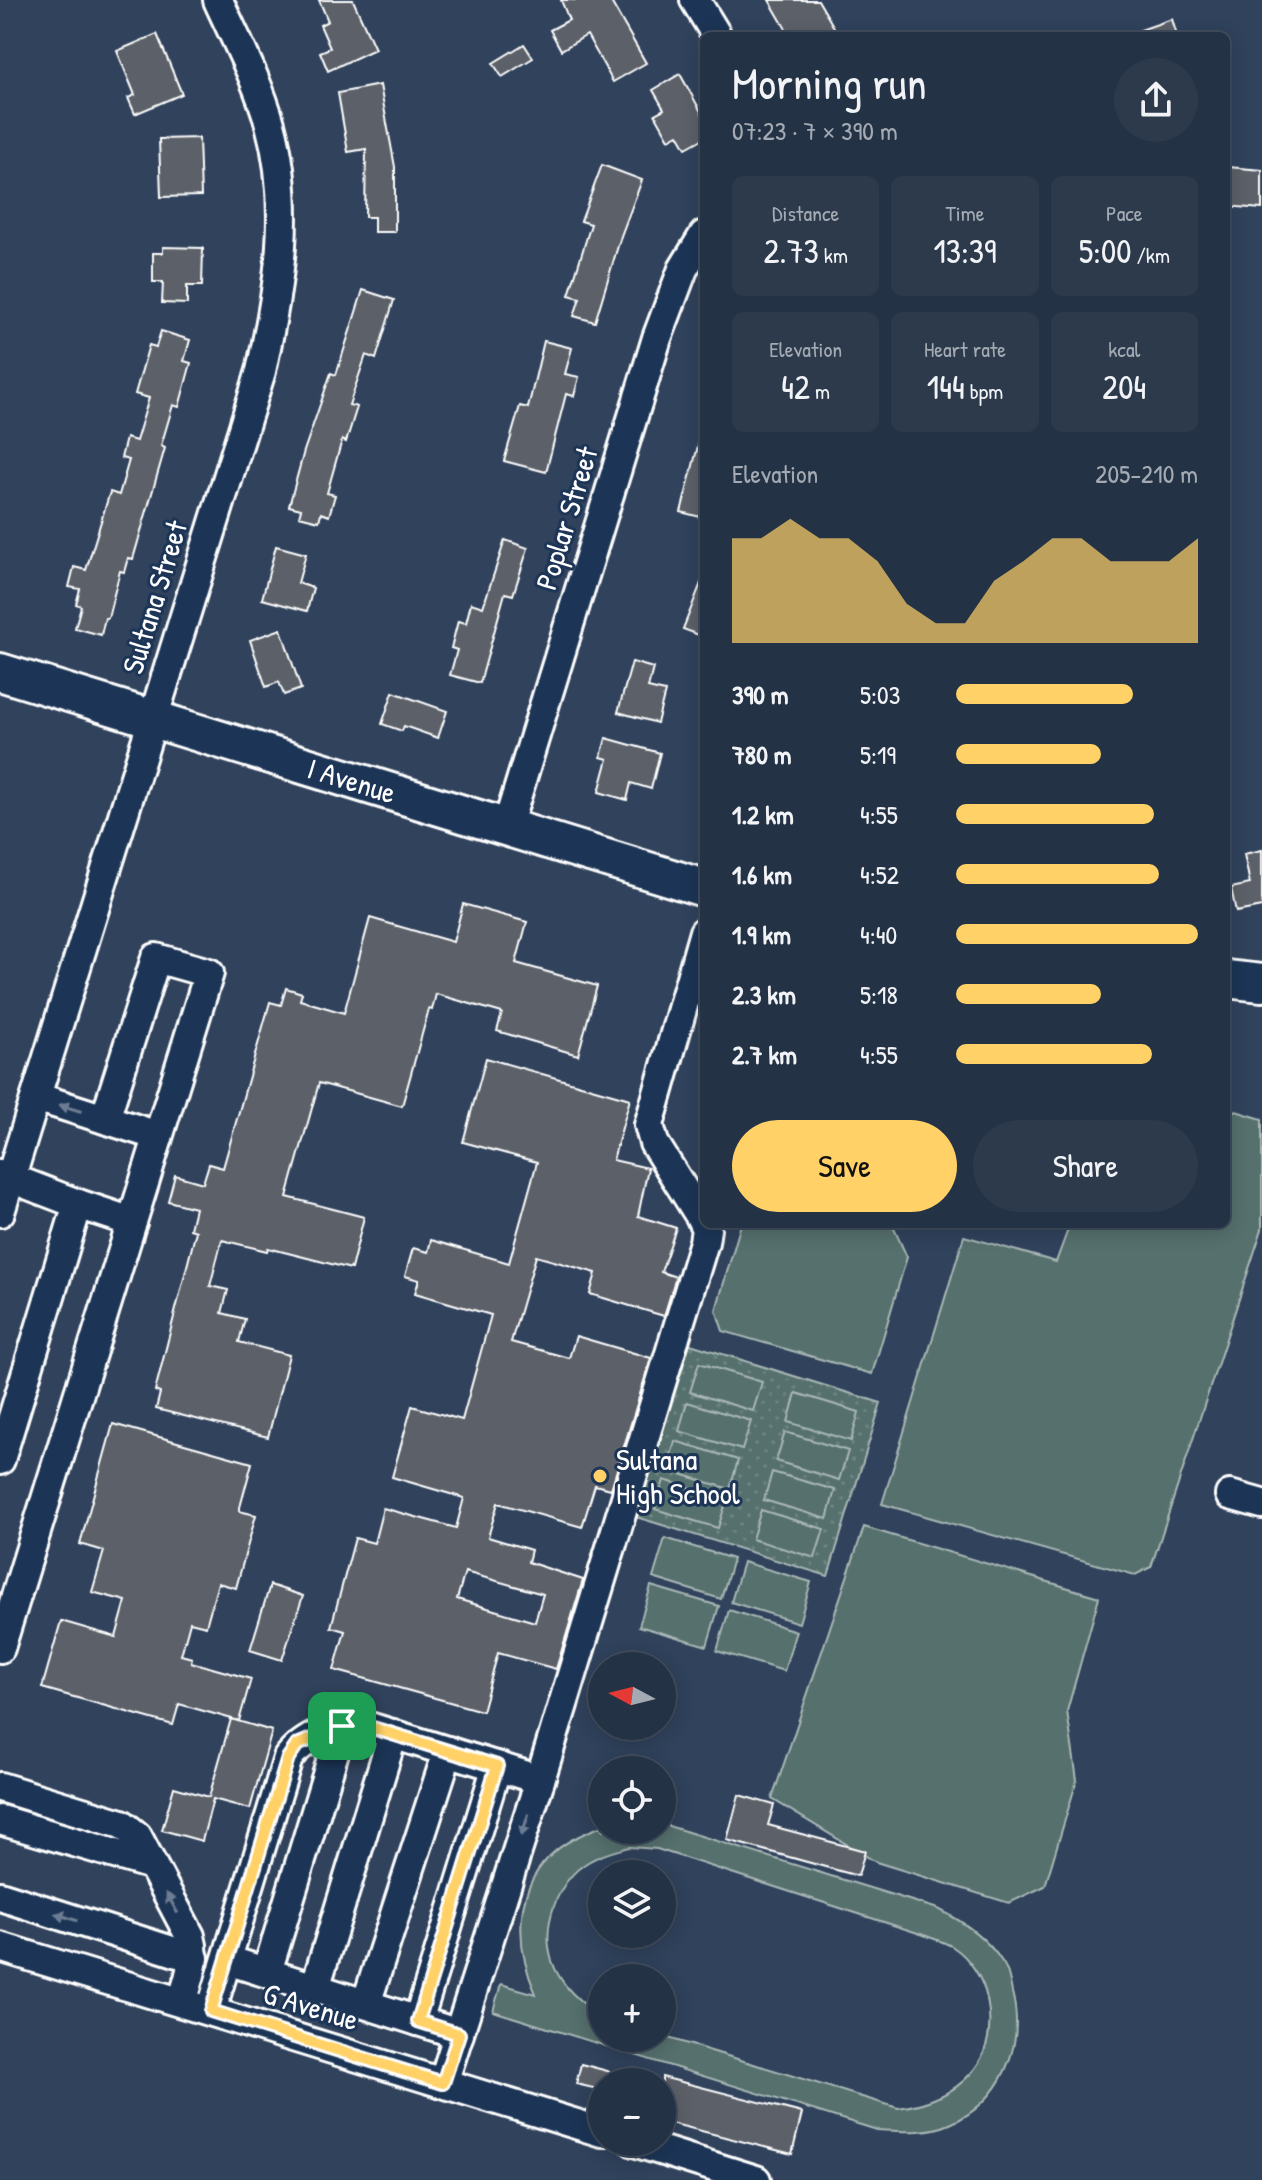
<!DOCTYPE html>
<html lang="en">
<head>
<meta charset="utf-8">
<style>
	:root { --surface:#243245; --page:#2c3a4c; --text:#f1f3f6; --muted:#a3aab3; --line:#414d5e; --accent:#ffd166 }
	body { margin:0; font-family:"Patrick Hand",sans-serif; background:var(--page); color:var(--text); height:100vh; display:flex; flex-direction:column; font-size:30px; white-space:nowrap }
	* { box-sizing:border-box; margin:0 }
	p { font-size:26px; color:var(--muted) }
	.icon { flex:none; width:44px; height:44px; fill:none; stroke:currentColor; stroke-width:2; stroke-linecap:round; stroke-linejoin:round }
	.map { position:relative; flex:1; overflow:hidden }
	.drawer { position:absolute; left:700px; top:32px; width:530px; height:1196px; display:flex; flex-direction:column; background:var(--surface); border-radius:12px; box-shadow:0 4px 20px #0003,0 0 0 2px var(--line) }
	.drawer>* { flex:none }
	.needle { width:52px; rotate:277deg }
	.fabs { position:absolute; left:588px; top:1652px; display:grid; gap:16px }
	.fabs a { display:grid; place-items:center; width:88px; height:88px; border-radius:50%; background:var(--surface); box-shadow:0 4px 20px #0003,0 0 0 2px var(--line); font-size:40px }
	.pin { position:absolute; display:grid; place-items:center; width:68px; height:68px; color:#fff; margin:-34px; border-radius:16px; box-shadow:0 4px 12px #0006 }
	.round { display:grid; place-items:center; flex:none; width:84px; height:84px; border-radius:42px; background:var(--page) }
	.summary { display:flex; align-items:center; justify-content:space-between; height:136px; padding:0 32px }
	h1 { font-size:44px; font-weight:600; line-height:60px }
	.metrics { display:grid; grid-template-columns:repeat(3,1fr); gap:12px; height:136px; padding:8px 32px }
	.metrics div { display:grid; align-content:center; border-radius:12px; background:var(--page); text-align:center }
	.metrics b { font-size:34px; font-weight:600 }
	.metrics small { font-size:22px; font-weight:400 }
	.metrics p { font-size:22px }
	.chart { height:224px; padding:16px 32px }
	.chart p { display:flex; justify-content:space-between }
	.chart svg { width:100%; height:144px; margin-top:8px; fill:var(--accent); opacity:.7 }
	.cta { display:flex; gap:16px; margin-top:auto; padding:16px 32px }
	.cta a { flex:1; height:92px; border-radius:48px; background:var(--accent); color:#111; font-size:32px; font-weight:600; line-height:92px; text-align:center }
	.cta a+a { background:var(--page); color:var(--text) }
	ul { padding:0 32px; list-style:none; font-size:26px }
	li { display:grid; grid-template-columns:128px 96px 1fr; align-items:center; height:60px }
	li i { height:20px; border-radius:10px; background:var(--accent) }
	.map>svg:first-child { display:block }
	.park { fill:url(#park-dots); stroke:#aab8b6; stroke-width:2 }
	.pitch { fill:#55706d; stroke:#aab8b6; stroke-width:2; fill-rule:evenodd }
	.building { fill:#5c6067; stroke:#fff; stroke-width:2; fill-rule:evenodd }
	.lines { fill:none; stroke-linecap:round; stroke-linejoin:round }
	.minor-casing { stroke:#fff; stroke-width:34 }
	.major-casing { stroke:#fff; stroke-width:42 }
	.minor { stroke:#1d3557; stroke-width:28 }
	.major { stroke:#1d3557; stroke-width:36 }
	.oneway { fill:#6c7c92 }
	.route-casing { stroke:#fff; stroke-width:16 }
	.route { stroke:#ffd166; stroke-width:10 }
	.poi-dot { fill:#ffd166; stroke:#1d3557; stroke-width:3 }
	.labels { text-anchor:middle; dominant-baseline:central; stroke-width:6; stroke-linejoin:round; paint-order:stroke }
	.street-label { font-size:30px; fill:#fff; stroke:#1d3557 }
	.poi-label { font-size:30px; fill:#fff; stroke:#1d3557; text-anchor:start }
</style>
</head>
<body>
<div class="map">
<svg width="1262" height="2180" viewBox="0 0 1262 2180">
	<defs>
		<pattern id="park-dots" width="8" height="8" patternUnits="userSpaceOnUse" patternTransform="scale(2)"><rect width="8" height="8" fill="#55706d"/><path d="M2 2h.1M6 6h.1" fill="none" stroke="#6e8583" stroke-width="1.8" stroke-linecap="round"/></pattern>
	</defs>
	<rect width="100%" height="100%" fill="#30425c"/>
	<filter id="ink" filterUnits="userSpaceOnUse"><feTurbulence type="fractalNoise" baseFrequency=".0125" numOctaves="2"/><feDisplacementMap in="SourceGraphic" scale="16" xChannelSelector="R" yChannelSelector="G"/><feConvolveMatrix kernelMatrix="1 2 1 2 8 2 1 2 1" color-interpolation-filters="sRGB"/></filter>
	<g filter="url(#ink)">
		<polygon class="park" points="687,1343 881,1403 828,1576 633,1516"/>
		<g class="pitch">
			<polygon points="1226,1108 1262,1119 1262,1229 1151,1567 1135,1575 882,1504 964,1236 1056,1262 1070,1224 1226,1224"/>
			<polygon points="741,1224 892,1224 907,1257 872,1374 723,1331 716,1310"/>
			<polygon points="699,1363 762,1382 753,1411 690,1392"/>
			<polygon points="796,1393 859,1412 851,1441 788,1422"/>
			<polygon points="687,1402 751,1421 742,1450 679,1431"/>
			<polygon points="785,1432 848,1451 839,1480 776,1461"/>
			<polygon points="675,1441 738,1460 730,1489 667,1470"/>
			<polygon points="772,1472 835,1490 827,1519 764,1500"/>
			<polygon points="664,1480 727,1499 718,1528 655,1509"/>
			<polygon points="761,1510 824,1529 815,1558 752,1539"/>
			<polygon points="864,1527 1099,1597 1067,1711 1077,1780 1045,1886 1009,1903 876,1862 772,1799"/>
			<polygon points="665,1538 733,1559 721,1599 653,1578"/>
			<polygon points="743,1562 811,1582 799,1623 731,1602"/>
			<polygon points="651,1586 719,1606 707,1646 639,1626"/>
			<polygon points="729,1610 796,1631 784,1671 717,1651"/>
			<path d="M662,1824L938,1909C965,1922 987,1938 1003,1963C1009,1971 1010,1983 1012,1992C1026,2046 1001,2102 950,2124C928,2134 900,2131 877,2130L493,2011L501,1984L536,1994C517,1952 512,1895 548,1858C563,1842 582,1834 602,1826V1830H662ZM629,1847L657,1849L924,1935C934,1939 945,1942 953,1947C970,1958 983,1979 987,1999C1000,2063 958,2100 898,2108L662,2036V2038H602V2016C581,2004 560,1985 552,1961C541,1926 557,1881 588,1862C601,1854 615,1851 629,1847Z"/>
		</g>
		<g class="building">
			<polygon points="319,0 353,0 375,49 328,71 320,52 330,48 320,25 328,21"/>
			<polygon points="561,0 610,0 646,63 613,82 587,35 561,50 550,30 569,20"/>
			<polygon points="769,0 818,0 839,36 790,36"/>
			<polygon points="1172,19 1177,36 1129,36 1129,34"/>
			<polygon points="157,34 182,94 135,114 128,98 135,95 117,51"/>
			<polygon points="524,44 533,58 502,77 493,63"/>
			<polygon points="680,74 704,117 704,138 686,148 678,134 669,139 655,114 664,109 653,90"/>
			<polygon points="380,85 395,167 395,232 374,232 374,217 365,217 366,149 348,152 338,93"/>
			<polygon points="199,138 201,196 161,197 159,139"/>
			<polygon points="602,165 642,180 621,236 595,322 574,316 580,298 569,295 591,224 581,221"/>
			<polygon points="1228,167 1262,170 1262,209 1226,206"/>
			<polygon points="163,247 203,248 202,286 187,286 187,304 162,303 163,282 153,282 153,253 163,253"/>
			<polygon points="363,290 394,300 376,359 366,355 349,405 357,407 346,442 342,440 327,493 335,495 329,516 321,513 319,521 299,516 301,509 289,506 304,451 331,373 336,375"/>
			<polygon points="161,331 190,340 184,361 191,363 179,407 173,405 161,446 165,448 133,559 128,558 124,572 120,571 108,618 105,618 101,635 75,628 81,606 76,604 80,589 69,587 74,567 86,570 110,492 119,495 129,460 121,458 126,438 136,441 149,398 135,394 149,345 156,347"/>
			<polygon points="544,341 572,348 565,374 579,377 574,396 566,394 546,472 504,461 520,406 528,408"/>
			<polygon points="699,442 704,443 704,518 681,512"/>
			<polygon points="505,540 528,548 513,595 505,593 480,683 450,675 457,650 451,648 458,621 466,623 471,603 483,607"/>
			<polygon points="276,546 306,554 298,583 313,588 307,611 262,599"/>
			<polygon points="703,578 704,578 704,637 683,629"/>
			<polygon points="281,629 301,689 284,695 279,682 266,687 250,640"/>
			<polygon points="632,662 653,668 648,688 665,692 657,723 618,712"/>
			<polygon points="393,692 447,711 438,738 404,726 402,731 382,724"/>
			<polygon points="606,738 660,753 651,789 631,783 627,800 599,792 608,759 601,757"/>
			<polygon points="1262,850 1262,907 1236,912 1231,888 1250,884 1244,854"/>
			<polygon points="463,904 527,922 516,963 597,986 578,1055 497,1031 502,1013 436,994 432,1010 429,1009 402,1106 319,1083 287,1197 364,1217 351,1269 268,1248 267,1251 222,1240 210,1286 228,1290 222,1313 245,1319 239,1342 289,1355 268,1437 156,1409 160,1393 155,1391 196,1231 190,1229 195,1208 168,1201 175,1175 203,1183 209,1164 223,1168 270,1002 281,1005 286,988 302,993 300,1000 344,1013 370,918 453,942"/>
			<path d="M486,1058L630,1099L613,1160L648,1168L638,1216L676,1228L661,1272L676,1277L664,1316L590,1294L596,1273L536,1256L511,1342L569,1358L576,1336L651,1358L611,1489L595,1485L582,1527L498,1503L488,1537L531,1550L528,1562L583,1580L556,1669L498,1653L482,1711L334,1670L345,1631L331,1627L355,1538L374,1543L383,1508L456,1528L464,1498L392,1477L412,1406L462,1420L491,1315L415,1293L419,1280L405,1276L413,1248L428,1252L431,1240L509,1263L537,1162L463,1142ZM465,1572L543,1594L535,1622L457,1599Z"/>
			<polygon points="113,1424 252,1463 239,1511 256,1515 236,1588 218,1583 206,1626 190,1622 181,1655 192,1658 191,1662 251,1679 239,1721 179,1704 173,1725 42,1688 61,1621 116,1637 126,1601 92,1592 104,1551 80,1544"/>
			<polygon points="270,1585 303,1596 282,1660 250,1650"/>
			<polygon points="231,1719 272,1731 250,1809 213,1799 202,1841 162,1830 174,1787 209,1797"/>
			<polygon points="739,1795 774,1805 768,1825 865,1851 858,1876 727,1840"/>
			<polygon points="581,2064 630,2077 629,2082 602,2082 602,2090 576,2084"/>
			<polygon points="662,2077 802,2113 792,2154 662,2121"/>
		</g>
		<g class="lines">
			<g class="minor-casing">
				<g id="minor">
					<polyline points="695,0 717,36"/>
					<polyline points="507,827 657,338 683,269 704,235"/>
					<polyline points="36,1097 158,1136"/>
					<polyline points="0,1174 78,1204 132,1222"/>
					<path d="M0,1212L261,371C279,289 293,207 270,124C258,81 236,40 218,0"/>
					<polyline points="0,1460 78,1204"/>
					<polyline points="1230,1495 1262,1504"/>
					<polyline points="0,1648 209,973 156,958 105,1119"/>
					<polyline points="540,1780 704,1242 706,1229 700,1216 654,1143 649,1125 704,932"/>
					<path d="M0,1787L122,1824L137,1836L190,1936C197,1960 189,1979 182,2002"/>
					<polyline points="0,1820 152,1865"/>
					<polyline points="0,1896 194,1958"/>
					<polyline points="0,1947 602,2132"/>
					<polyline points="227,1960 459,2034"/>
					<polyline points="267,1972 342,1726"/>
					<polyline points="315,1988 393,1734"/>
					<polyline points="366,2004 448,1751"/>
					<path d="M211,2011L288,1758C303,1738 338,1723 363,1725L521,1774L540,1780L443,2083"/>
					<polyline points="418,2021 497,1766"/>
					<polyline points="634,2142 756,2180"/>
				</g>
			</g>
			<g class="major-casing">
				<g id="major">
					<path id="s1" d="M0,672L704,888"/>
					<polyline points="1226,979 1262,983"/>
				</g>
			</g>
			<use href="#minor" class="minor"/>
			<use href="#major" class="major"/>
		</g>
		<defs><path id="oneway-solid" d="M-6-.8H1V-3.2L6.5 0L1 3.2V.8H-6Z" transform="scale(2)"/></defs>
		<g class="oneway">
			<use href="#oneway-solid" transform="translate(70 1108) rotate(-163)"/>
			<use href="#oneway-solid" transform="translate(525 1825) rotate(108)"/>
			<use href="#oneway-solid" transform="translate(172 1903) rotate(-119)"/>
			<use href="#oneway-solid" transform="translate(66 1917) rotate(-162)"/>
		</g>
	</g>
	<g class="lines" filter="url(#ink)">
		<g class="route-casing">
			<polygon id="route" points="348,1724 363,1725 497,1766 418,2021 459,2034 443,2083 211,2011 288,1758 297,1745"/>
		</g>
		<use href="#route" class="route"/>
	</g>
	<circle class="poi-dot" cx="600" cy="1476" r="8"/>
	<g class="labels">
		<g class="street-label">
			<text transform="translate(566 518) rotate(-73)">Poplar Street</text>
			<text transform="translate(154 597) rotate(-73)">Sultana Street</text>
			<text stroke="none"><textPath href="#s1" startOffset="368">I Avenue</textPath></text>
			<text transform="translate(311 2006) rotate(17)">G Avenue</text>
		</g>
		<g class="poi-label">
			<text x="616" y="1459">Sultana<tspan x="616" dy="34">High School</tspan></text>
		</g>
	</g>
</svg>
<div class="fabs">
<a><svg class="needle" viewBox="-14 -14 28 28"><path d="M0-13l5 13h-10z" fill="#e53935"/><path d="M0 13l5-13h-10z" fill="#a3aab3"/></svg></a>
<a><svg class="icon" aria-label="locate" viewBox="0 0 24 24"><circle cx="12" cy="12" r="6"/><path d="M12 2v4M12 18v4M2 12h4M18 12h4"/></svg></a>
<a><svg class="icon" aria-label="layers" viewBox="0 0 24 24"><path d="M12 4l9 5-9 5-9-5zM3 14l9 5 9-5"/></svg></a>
<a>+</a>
<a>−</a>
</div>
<div class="pin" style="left:342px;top:1726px;background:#1e9e55"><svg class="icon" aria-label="arrive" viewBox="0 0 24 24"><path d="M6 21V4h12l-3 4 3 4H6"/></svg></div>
<section class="drawer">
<div class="summary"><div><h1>Morning run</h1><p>07:23 · 7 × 390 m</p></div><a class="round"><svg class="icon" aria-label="share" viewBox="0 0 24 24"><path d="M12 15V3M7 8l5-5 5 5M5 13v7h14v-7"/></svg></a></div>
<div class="metrics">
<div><p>Distance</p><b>2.73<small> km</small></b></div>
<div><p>Time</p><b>13:39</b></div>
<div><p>Pace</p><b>5:00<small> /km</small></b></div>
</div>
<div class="metrics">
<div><p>Elevation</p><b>42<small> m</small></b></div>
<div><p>Heart rate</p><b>144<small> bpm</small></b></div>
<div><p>kcal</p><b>204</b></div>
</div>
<div class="chart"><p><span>Elevation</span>205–210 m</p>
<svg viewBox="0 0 160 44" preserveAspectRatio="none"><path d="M0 44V12L10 12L20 6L30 12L40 12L50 19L60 32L70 38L80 38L90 25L100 19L110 12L120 12L130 19L140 19L150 19L160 12V44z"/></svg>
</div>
<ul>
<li><b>390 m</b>5:03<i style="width:73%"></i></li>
<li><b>780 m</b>5:19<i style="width:60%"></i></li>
<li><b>1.2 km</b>4:55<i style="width:82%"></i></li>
<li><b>1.6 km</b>4:52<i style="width:84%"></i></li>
<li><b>1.9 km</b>4:40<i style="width:100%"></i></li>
<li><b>2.3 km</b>5:18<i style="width:60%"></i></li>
<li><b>2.7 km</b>4:55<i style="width:81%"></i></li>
</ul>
<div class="cta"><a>Save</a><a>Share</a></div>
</section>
</div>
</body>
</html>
